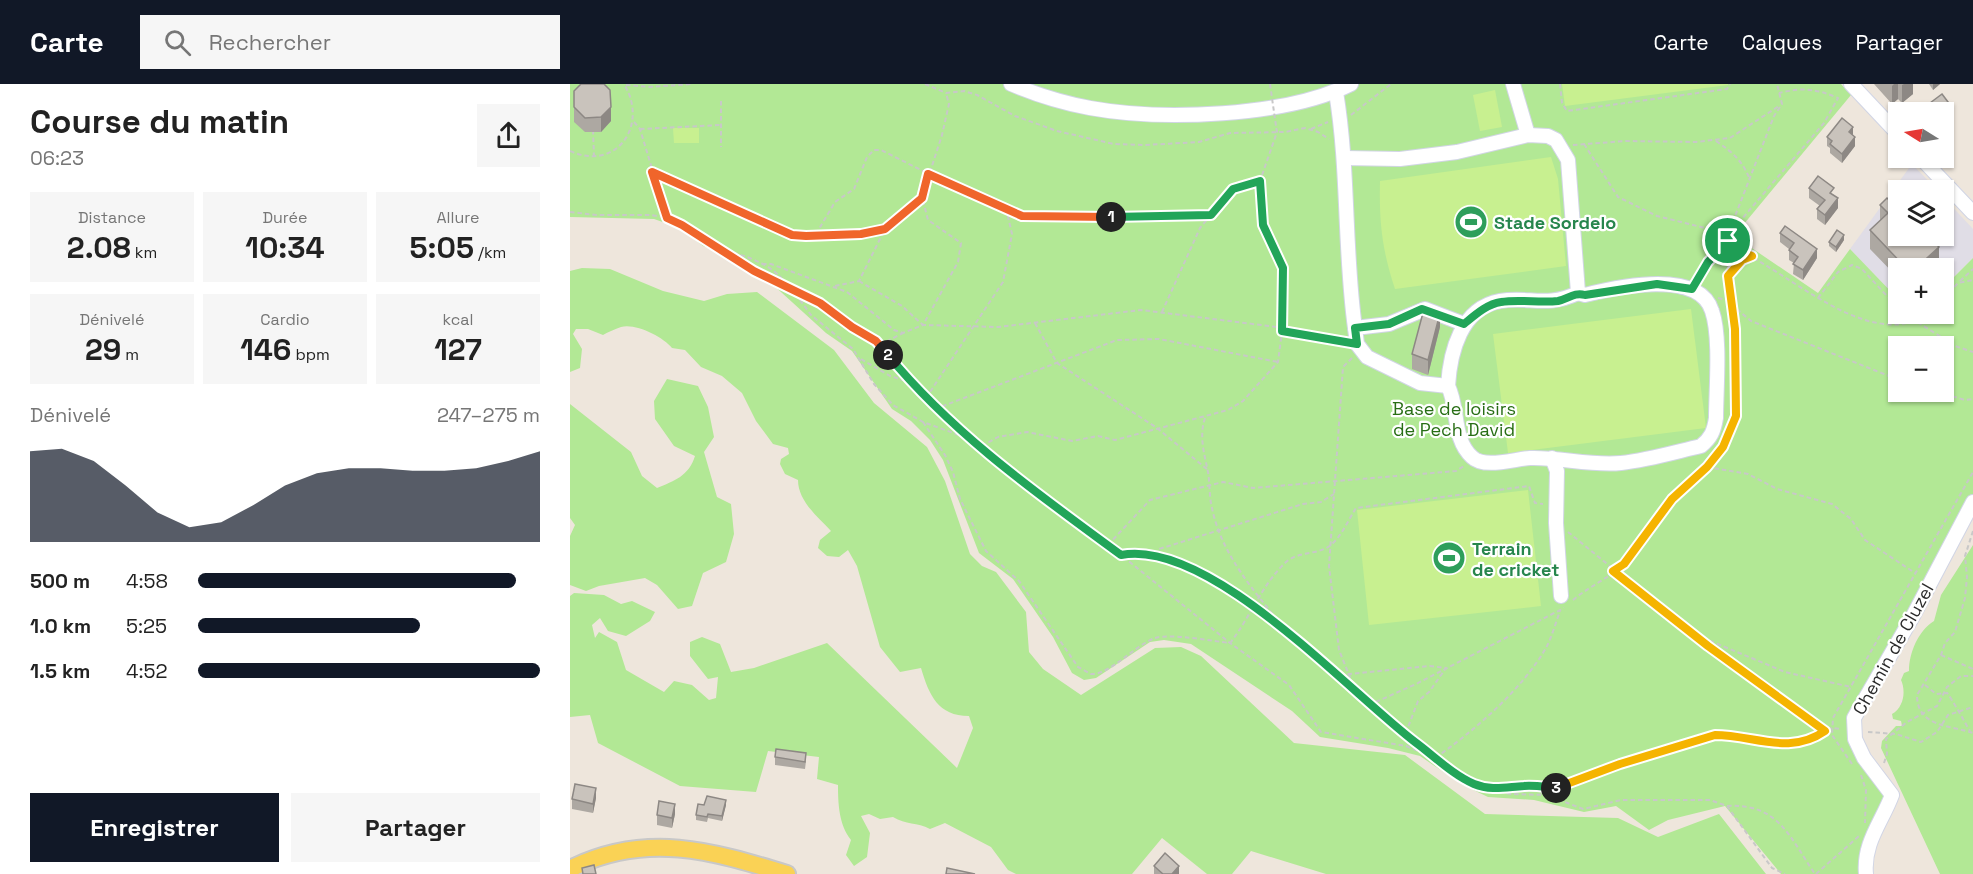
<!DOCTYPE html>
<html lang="fr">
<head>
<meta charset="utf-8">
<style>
	:root { --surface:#fff; --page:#f6f6f6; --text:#222; --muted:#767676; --accent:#111827 }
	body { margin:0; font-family:"Space Grotesk",sans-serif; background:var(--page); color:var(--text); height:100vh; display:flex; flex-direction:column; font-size:22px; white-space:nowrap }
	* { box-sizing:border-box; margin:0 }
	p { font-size:20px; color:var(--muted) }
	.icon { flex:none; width:33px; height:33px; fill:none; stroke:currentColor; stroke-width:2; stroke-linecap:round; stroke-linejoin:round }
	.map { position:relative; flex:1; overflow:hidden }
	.side { display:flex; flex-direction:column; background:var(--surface); width:570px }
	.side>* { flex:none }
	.needle { width:39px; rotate:281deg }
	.tools { position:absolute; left:1318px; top:18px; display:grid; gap:12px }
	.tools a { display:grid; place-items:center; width:66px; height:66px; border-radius:0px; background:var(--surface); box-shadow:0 2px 4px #0004; font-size:30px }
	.pin { position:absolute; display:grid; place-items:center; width:51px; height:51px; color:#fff; margin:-26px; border:3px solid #fff; border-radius:50%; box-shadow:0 2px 6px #0007 }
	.km { position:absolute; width:30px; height:30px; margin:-15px; border-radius:50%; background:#222; color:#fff; font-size:16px; line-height:30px; text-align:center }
	.round { display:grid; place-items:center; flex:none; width:63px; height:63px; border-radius:0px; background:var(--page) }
	.head { display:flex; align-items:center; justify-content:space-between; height:102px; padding:0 30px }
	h1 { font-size:33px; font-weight:700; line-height:45px }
	.metrics { display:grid; grid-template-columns:repeat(3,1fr); gap:9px; height:102px; padding:6px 30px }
	.metrics div { display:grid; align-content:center; border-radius:0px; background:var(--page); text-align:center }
	.metrics b { font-size:30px; font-weight:700 }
	.metrics small { font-size:16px; font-weight:400 }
	.metrics p { font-size:16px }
	.chart { height:168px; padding:12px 30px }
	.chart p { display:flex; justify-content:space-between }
	.chart svg { width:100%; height:108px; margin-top:6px; fill:var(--accent); opacity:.7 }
	.primary-button { display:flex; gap:12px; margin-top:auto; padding:12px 30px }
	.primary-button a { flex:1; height:69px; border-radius:0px; background:var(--accent); color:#fff; font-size:24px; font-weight:700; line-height:69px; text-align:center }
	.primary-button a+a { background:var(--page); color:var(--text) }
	ul { padding:0 30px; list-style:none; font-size:20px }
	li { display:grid; grid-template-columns:96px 72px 1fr; align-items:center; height:45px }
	li i { height:15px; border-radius:8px; background:var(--accent) }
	header { display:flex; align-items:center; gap:36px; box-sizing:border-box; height:84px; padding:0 30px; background:var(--accent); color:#fff }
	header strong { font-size:28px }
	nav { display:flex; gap:33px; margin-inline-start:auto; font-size:21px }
	.search { width:420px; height:54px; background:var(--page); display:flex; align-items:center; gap:15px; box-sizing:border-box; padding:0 21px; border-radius:0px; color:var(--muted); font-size:22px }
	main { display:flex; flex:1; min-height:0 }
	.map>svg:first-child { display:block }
	.industrial { fill:#e0dde6 }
	.green { fill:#b2e895; fill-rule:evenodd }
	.pitch { fill:#c8f090 }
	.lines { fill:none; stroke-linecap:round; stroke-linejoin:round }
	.minor-casing { stroke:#d1d5e5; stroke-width:16 }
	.major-casing { stroke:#c8c8c8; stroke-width:20 }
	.path { stroke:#c8c8c8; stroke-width:2; stroke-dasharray:4.5 3; stroke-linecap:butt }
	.minor { stroke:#fff; stroke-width:14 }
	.major { stroke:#fad255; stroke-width:16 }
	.path-bridge { stroke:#c8c8c8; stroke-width:2; stroke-dasharray:4.5 3; stroke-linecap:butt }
	.wall { fill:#ada8a2 }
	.shaded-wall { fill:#8d8884 }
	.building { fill:#c9c3bc; stroke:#8d8884; stroke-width:1.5 }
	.split-1-casing { stroke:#fff; stroke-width:12 }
	.split-2-casing { stroke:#fff; stroke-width:12 }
	.split-3-casing { stroke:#fff; stroke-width:12 }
	.split-4-casing { stroke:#fff; stroke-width:12 }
	.split-1 { stroke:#22a559; stroke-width:8 }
	.split-2 { stroke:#f0652b; stroke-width:8 }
	.split-3 { stroke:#22a559; stroke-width:8 }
	.split-4 { stroke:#f5b400; stroke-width:8 }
	.labels { text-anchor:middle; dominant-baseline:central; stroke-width:4.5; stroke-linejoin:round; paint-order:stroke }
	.leisure-label { font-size:18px; font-weight:bold; fill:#27864d; stroke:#fff; text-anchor:start }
	.park-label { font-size:18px; fill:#286e15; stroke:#fff }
	.street-label { font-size:18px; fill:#2b2b2b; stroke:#fff }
</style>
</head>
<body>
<header>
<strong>Carte</strong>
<div class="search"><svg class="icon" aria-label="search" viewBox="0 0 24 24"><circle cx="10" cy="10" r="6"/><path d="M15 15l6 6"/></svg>Rechercher</div>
<nav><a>Carte</a><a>Calques</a><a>Partager</a></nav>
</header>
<main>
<section class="side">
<div class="head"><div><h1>Course du matin</h1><p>06:23</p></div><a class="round"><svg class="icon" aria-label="share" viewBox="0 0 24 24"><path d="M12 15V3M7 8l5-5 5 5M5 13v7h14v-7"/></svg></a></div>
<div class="metrics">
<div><p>Distance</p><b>2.08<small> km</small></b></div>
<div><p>Durée</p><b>10:34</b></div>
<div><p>Allure</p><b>5:05<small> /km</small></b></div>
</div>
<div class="metrics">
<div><p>Dénivelé</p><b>29<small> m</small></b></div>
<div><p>Cardio</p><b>146<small> bpm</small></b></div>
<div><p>kcal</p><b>127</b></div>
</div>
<div class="chart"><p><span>Dénivelé</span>247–275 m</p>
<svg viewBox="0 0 160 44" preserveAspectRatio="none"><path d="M0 44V7L10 6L20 11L30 21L40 32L50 38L60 36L70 29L80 21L90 16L100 14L110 14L120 15L130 15L140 14L150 11L160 7V44z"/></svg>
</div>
<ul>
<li><b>500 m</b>4:58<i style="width:93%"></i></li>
<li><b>1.0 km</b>5:25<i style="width:65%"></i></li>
<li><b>1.5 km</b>4:52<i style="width:100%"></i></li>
</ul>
<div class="primary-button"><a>Enregistrer</a><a>Partager</a></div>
</section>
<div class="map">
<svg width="1403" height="790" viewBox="0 0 1403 790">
	<rect width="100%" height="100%" fill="#eee6dc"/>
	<polygon class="industrial" points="1342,80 1367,106 1329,106 1329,152 1374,152 1374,114 1403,145 1403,174 1374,203 1374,184 1329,184 1329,216 1280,165"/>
	<g class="green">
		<path d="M0,0H1271L1281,11L1164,152L1248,209L1280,165L1329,216V230H1341L1344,232L1347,230H1374V203L1403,174V410L1321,565L1282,625L1277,642L1280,657L1322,718L1306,748L1299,790H1211L1155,722L1098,736L1079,746L1046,722L1014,728L964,716L918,713L891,700L850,672L818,664L750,653L722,627L621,560L594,556L580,558L526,594L514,596L502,589L483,553L443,495L409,469L373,376L360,356L341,337L322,325L282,267L256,249L200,198L153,170L133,162L110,144L84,135L0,133ZM1329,262H1374V308H1329Z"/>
		<path d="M12,184L40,185L93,207L134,217L157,210L187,208L264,266L304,319L357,363L375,397L400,470L412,482L426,488L456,528L459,568L473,585L511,611L585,564L611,563L631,572L724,659L835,671L915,730L1048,734L1088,753L1149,730L1196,790H756L681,767L662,790H637L592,754L562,790H446L438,786L421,763L375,739L360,745C347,738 336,741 323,733L310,735L299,730L291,732L300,749L297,773L284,782L276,771L281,756C269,741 268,720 268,701L247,695L249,673L198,667L186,708L110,702L28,659L20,631L0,633V512L4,509L34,511L51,520L62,517L85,528L80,537L56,552L38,547L30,534L22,541L25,554L29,548L47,558L56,586L94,608L104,597L122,601L139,616L146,614L148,593L138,595L120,572V558L132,553L150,560L161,588L184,584L257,559L387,684L403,644L399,632C368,632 359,611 351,584L330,588L310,563L287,482L278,466L269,473L257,472L248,464L250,456L261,447C248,433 228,417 228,396L215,390L210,380L211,375L219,370L218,364L203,360L186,337L172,309L152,292L131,283L115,266L102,264C93,253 66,239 51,243C45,245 38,248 33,251L18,245H6L3,250L12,265L10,284L0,288V187Z"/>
		<path d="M97,295L128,302L138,323L144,353L134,368L147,413L161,420L164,450L156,478L133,489L122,522L108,525L87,501L75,494L29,502L16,507L0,501V452L5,441L0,434V320L61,368L72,392L87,404C104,397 119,392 125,372L104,362L85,335L84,317Z"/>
		<path d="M1403,461V790H1370L1311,664L1312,657L1326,642H1332L1331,637L1323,635L1322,630C1334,623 1336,607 1331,596L1334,589L1339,587C1339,569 1348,547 1364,537L1371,511Z"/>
	</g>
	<g class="pitch">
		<polygon points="992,0 1158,0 1158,1 995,22"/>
		<polygon points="925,6 932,43 910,47 903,11"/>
		<polygon points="103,44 129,44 129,59 104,59"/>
		<path d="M981,73L988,95L996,182L825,205C812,166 809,138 810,97Z"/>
		<polygon points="1121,225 1136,344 938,369 923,250"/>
		<polygon points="958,406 971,522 799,541 787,426"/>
	</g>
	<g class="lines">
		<g class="minor-casing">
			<g id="minor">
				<path d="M441,0C467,11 493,19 520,24C591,37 716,33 781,0"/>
				<polyline points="943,0 958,51"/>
				<polyline points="1281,0 1329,51"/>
				<path d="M766,8C779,86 774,166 785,244L819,240L855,225L894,240"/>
				<path d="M774,74L830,75L887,68L958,51L978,52L986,56L998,76L1007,195L1008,209C976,224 959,212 930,217C891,224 880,268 878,302L850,299L797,273L787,260L785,244"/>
				<polyline points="1351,74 1403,129"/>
				<path d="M878,302C889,324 882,355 902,373C914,385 944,375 960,374C990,373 1020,382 1051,379C1078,376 1105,368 1131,362C1141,354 1144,347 1146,334C1146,306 1151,253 1142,227C1129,185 1047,203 1015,211L1008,209"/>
				<polyline points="982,374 987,387 986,439 991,512"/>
				<path d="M1296,790C1293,759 1312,738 1322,711L1294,674L1285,655L1284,634L1343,532L1403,418"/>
			</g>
		</g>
		<g class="major-casing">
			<path id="major" d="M0,785C76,747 142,767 217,790"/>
		</g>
		<g class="path">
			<polyline points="355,0 376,9 394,7 407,11 445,32 487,47 544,60 576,61 629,58 660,49 715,48 735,44 748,48 759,55"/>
			<polyline points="990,0 992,19 997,27 1157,5 1160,0"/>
			<polyline points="56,1 80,3 122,0"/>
			<polyline points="151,17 151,63"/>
			<polyline points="781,31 821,0"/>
			<polyline points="64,38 70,45 97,134"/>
			<polyline points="70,45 151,41"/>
			<polyline points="741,45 758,38"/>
			<polyline points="23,46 24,73"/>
			<path d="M1146,57C1162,68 1173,77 1180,96"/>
			<path d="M1014,60L1048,113L1087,132L1159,150L1254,39L1268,14C1247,5 1232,3 1209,9"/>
			<polyline points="1003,61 1056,57 1126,58 1160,54 1209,22"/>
			<path d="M0,67C47,88 79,41 54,0"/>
			<polyline points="82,88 222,151 291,149 315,145"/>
			<polyline points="0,128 26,131 81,131 97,134 112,141 184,187 222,205 241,231 283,265 304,300 323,321 353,338 400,355 412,362 445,392 551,471 660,559 719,601 751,648 836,662 865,674 902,699 918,706 941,710 977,711 1013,725 1051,716 1140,716 1157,722 1202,784 1215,790"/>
			<polyline points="1160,145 1204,32 1212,20 1207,0"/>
			<polyline points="246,150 265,118 284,105 297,73 304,66 311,66 359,90 452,132 582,133 641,131 663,105 690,97 707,48 706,42"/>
			<path d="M1159,151L1158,157L1167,166C1220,188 1299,269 1358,230"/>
			<path d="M156,167C178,172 206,182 217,202"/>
			<polyline points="192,180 201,180 277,208 324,246 333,249 353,241 428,243 571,226 707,243 733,251 774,258"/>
			<polyline points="1159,191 1172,176 1182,172"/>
			<polyline points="289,197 332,222 353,241 388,178 391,159 358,136 352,113"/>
			<polyline points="1390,197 1403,185"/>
			<polyline points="265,202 289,197 315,145 352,113 372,51 379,20 376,9"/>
			<polyline points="224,206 250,219 282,243 306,257 365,325 397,349 400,355"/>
			<polyline points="1148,214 1156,216 1181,237 1329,296"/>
			<polyline points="1248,214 1268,188 1282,181 1292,185 1329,225"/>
			<polyline points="1374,214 1388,199 1403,196"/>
			<polyline points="592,228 630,144 640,132"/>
			<polyline points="1335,230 1385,262 1403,268"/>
			<polyline points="465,239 487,279 587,344 638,386"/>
			<polyline points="310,261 333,249"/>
			<polyline points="782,274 773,283 759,482 769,566 786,608"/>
			<polyline points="291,275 320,292 339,298"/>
			<polyline points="1368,308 1395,316 1403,315"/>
			<polyline points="356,314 433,198 442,150 436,124"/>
			<polyline points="365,325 547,256 589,255 708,278"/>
			<path d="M635,334C629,352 634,369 638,388C640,400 639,412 642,424C651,470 686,510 715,545"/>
			<path d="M353,338L375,371L383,388L390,415L416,467L449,497L508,583L521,590C540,591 565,561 585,554C601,549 641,557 660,559C680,534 691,502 715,479C728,466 749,472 762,460C772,451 779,435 786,424L959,402L965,419L973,420"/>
			<polyline points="412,362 428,353 457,348 502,357 528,352 545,356 658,326 673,317 708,278 712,247 713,184 693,141 690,97"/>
			<polyline points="1137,383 1178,390 1207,405 1262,420 1281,435 1295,456 1345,489"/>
			<path d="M1403,447L1395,472L1397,493L1395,514L1385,548L1375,559L1371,571L1347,611C1347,643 1379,641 1403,649"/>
			<polyline points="998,448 1138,562 1255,647"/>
			<polyline points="538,461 580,416 653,398 683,404 886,387 894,382"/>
			<path d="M552,471C629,455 745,574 800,622C821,640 843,657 865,674C903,648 954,604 977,562C982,552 986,538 990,527"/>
			<polyline points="585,471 589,465 733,420 751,418 764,410"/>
			<path d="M1003,516C1018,503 1043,492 1056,478C1073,459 1085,434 1102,415C1130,384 1150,375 1166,332L1165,245L1158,192V157L1138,178L1128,195"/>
			<polyline points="1126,551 1215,588 1281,603"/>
			<polyline points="1371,571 1403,585"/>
			<polyline points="770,591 860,582 876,584 859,608 848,617 835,651"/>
			<path d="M1355,601L1366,610L1377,609C1379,610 1397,642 1400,647"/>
			<polyline points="799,621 846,600 994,524"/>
			<polyline points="1298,648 1326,650 1351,658 1367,648 1378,631 1403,623"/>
			<polyline points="1314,679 1317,670 1316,655 1337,638 1367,622 1377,603 1391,592 1403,592"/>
			<polyline points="1282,680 1262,651 1263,634 1403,388"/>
			<polyline points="1291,691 1296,706 1295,739"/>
			<polyline points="921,705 957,702 984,704"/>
			<polyline points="971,709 1050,679 1145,652 1159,652 1207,662 1245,654 1261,644 1271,645"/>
			<path d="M1157,722C1209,719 1220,754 1245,790"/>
			<polyline points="1246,790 1289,752"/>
		</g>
		<use href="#minor" class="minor"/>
		<use href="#major" class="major"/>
		<polyline class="path-bridge" points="700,0 706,42"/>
	</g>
	<g class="wall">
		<polygon points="1304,0 1343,0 1343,10 1332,19 1328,15 1322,20"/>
		<polygon points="1359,0 1370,0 1363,6"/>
		<polygon points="4,7 41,37 31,48 15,48 4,38"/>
		<polygon points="1283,52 1285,62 1272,79 1260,69 1260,64 1257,62 1257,53"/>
		<polygon points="1239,104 1264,112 1268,124 1255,141 1247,135 1247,125 1250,122 1239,114"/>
		<polygon points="1310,121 1369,181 1366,184 1329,184 1329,195 1300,165 1300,146 1310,137"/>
		<polygon points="1210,149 1247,174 1233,196 1223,190 1224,179 1219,176 1219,165 1210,158"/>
		<polygon points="1274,156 1266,168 1259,162 1259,158"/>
		<polygon points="870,243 858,291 842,285 842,270"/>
		<polygon points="205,673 236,677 235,685 205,681"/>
		<polygon points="26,714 23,729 2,725 2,715"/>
		<polygon points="134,721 156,721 152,737 138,734 137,738 126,736 126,731"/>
		<polygon points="105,730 102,744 87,741 87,731"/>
		<polygon points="584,782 609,790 584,790"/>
	</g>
	<g class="shaded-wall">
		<polygon points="1324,0 1328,0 1328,15 1322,20 1322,2"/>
		<polygon points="1334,0 1343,0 1343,10 1332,19 1332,1"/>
		<polygon points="1363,0 1370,0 1363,6"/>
		<polygon points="1378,18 1378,28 1374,31 1371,24"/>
		<polygon points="41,23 41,37 31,48 31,33"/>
		<polygon points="1378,33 1378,42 1374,45 1374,36"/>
		<polygon points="1283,43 1283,52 1279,48"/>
		<polygon points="1285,53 1285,62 1272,79 1272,70"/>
		<polygon points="1268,114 1268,124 1255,141 1255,131"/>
		<polygon points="1274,151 1274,156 1266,168 1266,163"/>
		<polygon points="1369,163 1369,181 1366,184 1346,184"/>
		<polygon points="1247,165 1247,174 1233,196 1233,186"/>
		<polygon points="870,229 870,243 858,291 858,276"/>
		<polygon points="26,704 26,714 23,729 23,720"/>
		<polygon points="156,716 156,721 152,737 152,732"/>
		<polygon points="105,720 105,730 102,744 102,734"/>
		<polygon points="609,782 609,790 602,790"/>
	</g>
	<g class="building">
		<polygon points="11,0 34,0 40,6 41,23 31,33 15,34 4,23 4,7"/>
		<polygon points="1372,10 1378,18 1371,24 1378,33 1374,36 1374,28 1355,28 1352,25"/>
		<polygon points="1272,34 1283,43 1279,48 1285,53 1272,70 1260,60 1262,57 1257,53"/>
		<polygon points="1248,92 1264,104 1260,109 1268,114 1255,131 1247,125 1255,116 1239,104"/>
		<polygon points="1317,114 1325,122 1328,120 1329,121 1329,152 1358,152 1369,163 1346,184 1336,184 1300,146 1318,129 1310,121"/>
		<polygon points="1215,142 1247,165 1233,186 1223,180 1228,173 1219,166 1224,159 1210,149"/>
		<polygon points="1267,146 1274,151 1266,163 1259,158"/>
		<polygon points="854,225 870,229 858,276 842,270"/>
		<polygon points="206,665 236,669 235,678 205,673"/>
		<polygon points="5,700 26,704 23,720 2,715"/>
		<polygon points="137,712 156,716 152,732 138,730 137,733 126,731 128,720 134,721"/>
		<polygon points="89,717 105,720 102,734 87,731"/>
		<polygon points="595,769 609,782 602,790 593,790 584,782"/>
		<polygon points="24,781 26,790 13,790 12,784"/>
		<polygon points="377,784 405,790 376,790"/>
	</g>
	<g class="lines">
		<g class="split-1-casing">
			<path id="split-1" d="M541,133L641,131L663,105L690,97L693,141L713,184L712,247L787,260L785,244L819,240L852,225L894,240C905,231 917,220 931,218C949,215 969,219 988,217C998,215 1004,208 1015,211L1087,200L1122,205L1138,178L1158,157"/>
		</g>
		<g class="split-2-casing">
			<polyline id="split-2" points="318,271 306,257 282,243 250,219 184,187 112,141 97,134 82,88 222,151 236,152 291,150 315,145 352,114 358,90 452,132 541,133"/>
		</g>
		<g class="split-3-casing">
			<path id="split-3" d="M318,271C384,351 468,410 551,471C639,454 778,607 845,658C864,672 883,691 904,700C921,707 936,703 954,702C964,701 975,703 986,704"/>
		</g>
		<g class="split-4-casing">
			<path id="split-4" d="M986,704L1050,680L1145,651C1184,651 1219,672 1255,647L1138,562L1043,487L1054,480L1102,415L1137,383L1153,363L1166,332L1165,245L1158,192L1172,176L1182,172L1167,166L1158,157"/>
		</g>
		<use href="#split-1" class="split-1"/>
		<use href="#split-2" class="split-2"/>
		<use href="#split-3" class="split-3"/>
		<use href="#split-4" class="split-4"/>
	</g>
	<defs>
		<g id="stadium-disc" transform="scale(1.725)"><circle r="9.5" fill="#2e9e5b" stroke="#fff"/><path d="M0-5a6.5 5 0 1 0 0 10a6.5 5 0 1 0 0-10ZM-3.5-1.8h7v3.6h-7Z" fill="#fff"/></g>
	</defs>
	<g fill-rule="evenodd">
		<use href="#stadium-disc" x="901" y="138"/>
		<use href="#stadium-disc" x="879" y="474"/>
	</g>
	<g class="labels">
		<g class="leisure-label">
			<text x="924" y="138">Stade Sordelo</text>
			<text x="902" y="464">Terrain<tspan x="902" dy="21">de cricket</tspan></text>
		</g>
		<g class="park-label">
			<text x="884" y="324">Base de loisirs<tspan x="884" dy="21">de Pech David</tspan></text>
		</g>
		<g class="street-label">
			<text transform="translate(1323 565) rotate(-61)">Chemin de Cluzel</text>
		</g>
	</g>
</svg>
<div class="tools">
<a><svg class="needle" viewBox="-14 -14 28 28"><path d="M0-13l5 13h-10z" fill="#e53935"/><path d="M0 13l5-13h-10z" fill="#767676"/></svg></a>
<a><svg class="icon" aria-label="layers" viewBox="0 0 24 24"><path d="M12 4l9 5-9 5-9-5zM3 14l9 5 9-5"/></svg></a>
<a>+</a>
<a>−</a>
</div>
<div class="pin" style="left:1158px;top:157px;background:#1e9e55"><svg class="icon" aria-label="arrive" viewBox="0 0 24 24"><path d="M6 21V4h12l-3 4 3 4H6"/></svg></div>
<b class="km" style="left:541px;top:133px">1</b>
<b class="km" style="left:318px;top:271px">2</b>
<b class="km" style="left:986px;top:704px">3</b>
</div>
</main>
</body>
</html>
